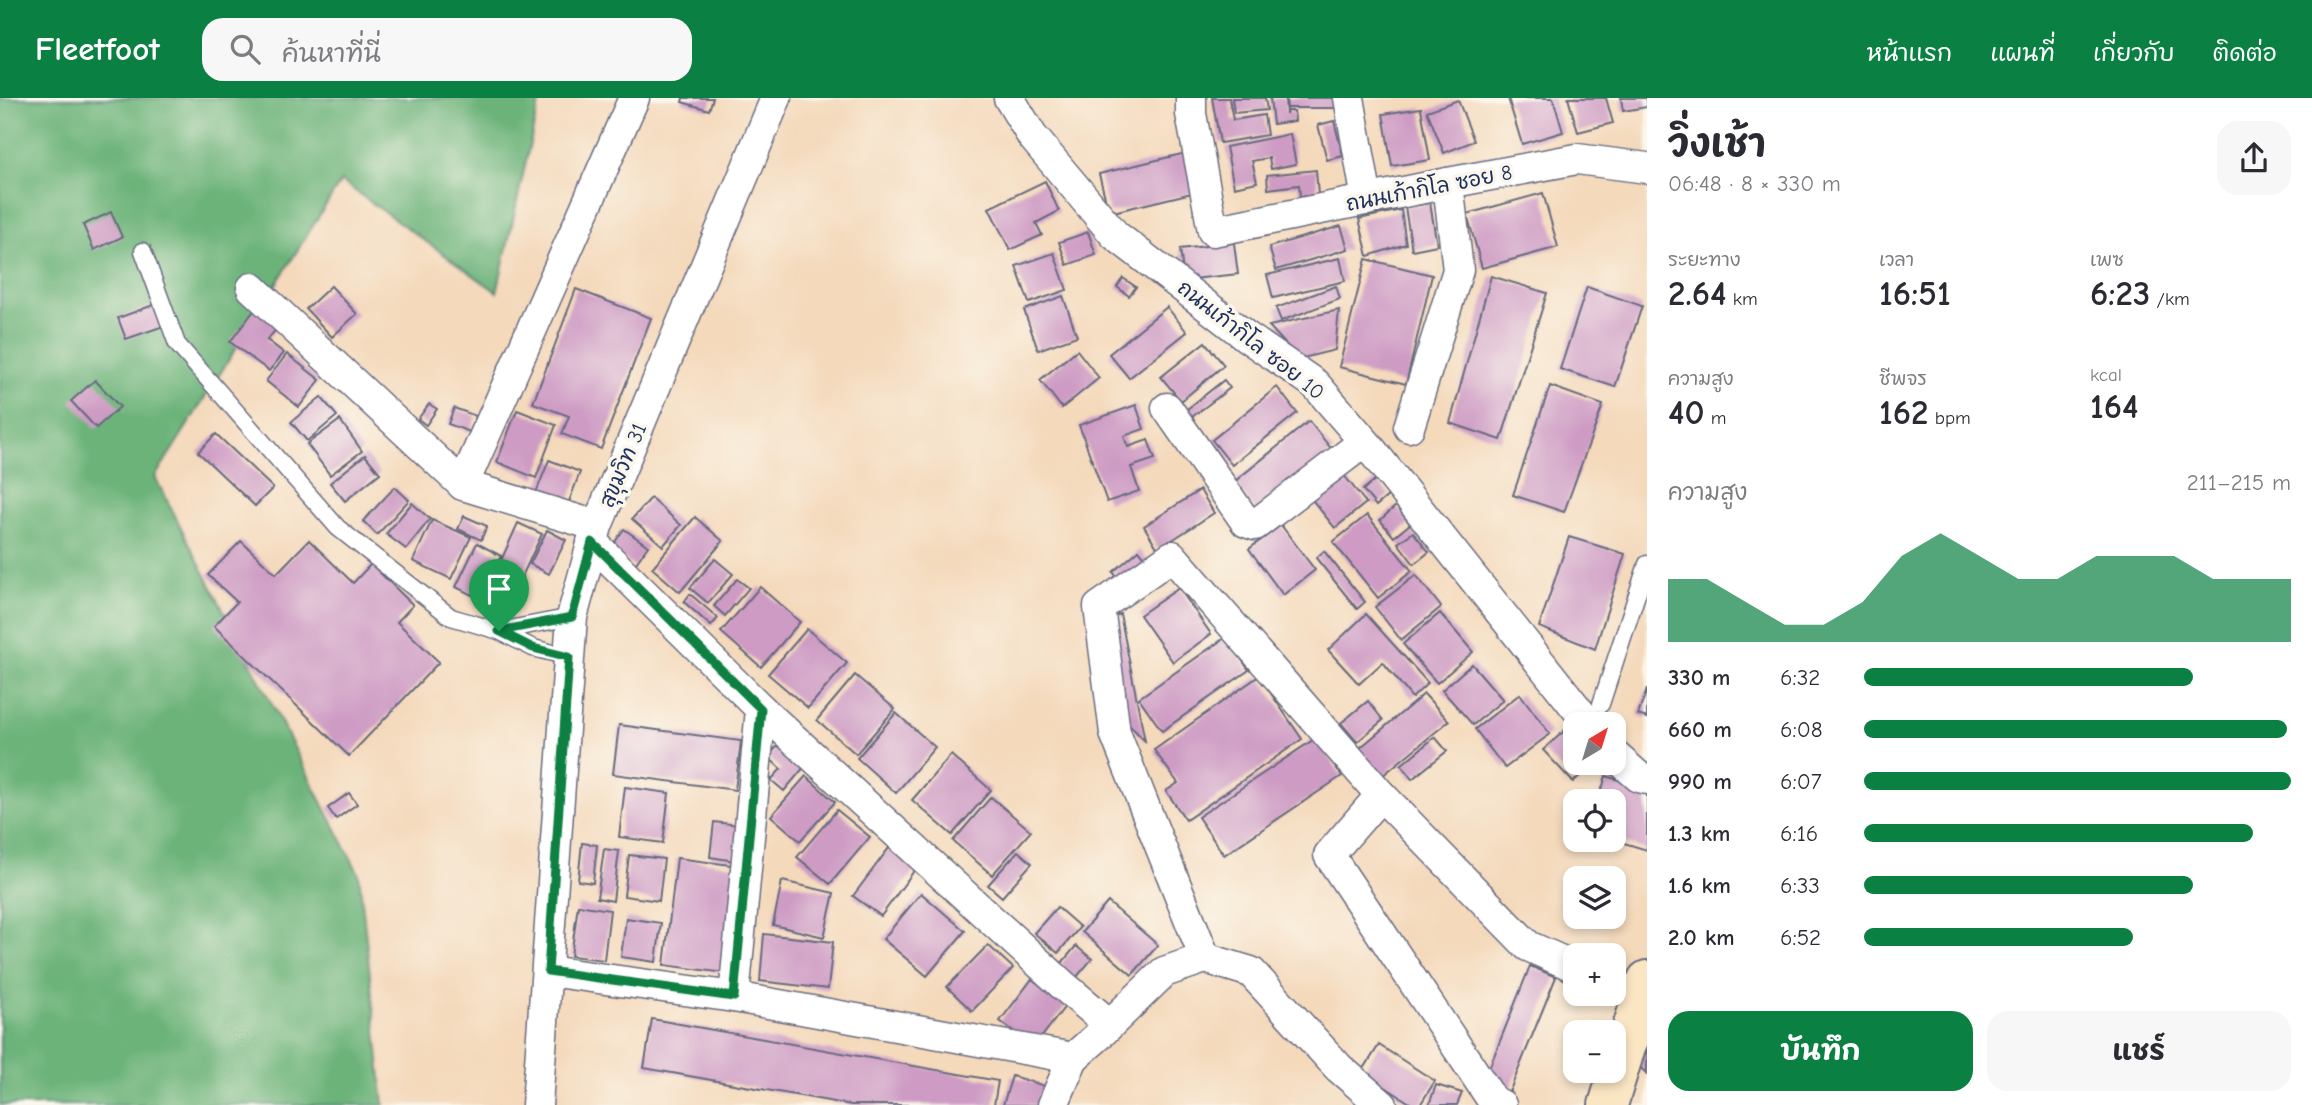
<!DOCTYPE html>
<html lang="th">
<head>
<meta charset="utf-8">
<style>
	:root { --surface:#fff; --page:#f7f7f7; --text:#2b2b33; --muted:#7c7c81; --accent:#0b8043 }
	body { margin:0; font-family:"Comic Neue","Playpen Sans Thai",sans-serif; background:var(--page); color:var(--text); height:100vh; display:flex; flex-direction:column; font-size:26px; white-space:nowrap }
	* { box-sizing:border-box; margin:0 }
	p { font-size:23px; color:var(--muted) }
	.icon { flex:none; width:38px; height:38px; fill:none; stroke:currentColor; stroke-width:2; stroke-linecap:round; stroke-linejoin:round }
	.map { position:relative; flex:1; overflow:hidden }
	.side { display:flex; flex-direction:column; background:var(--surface); width:665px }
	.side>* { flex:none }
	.needle { width:46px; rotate:38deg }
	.fabs { position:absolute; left:1563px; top:614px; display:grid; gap:14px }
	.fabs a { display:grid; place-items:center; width:63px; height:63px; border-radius:14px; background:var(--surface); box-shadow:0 4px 10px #0003; font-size:35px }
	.pin { position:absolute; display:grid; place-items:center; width:60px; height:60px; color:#fff; margin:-72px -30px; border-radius:50% 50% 50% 0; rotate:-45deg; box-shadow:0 0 7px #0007 }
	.pin .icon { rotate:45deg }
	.round { display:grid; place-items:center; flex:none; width:74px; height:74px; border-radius:21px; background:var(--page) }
	.summary { display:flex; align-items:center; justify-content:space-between; height:119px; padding:0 21px }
	h1 { font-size:38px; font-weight:700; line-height:52px }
	.stats { display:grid; grid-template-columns:repeat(3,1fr); gap:10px; height:119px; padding:7px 21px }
	.stats div { display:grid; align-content:center }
	.stats b { font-size:35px; font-weight:700 }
	.stats small { font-size:19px; font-weight:400 }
	.stats p { font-size:19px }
	.chart { height:196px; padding:14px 21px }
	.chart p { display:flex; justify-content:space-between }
	.chart svg { width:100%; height:126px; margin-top:7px; fill:var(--accent); opacity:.7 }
	.action { display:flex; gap:14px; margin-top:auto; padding:14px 21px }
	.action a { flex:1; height:80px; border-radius:21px; background:var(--accent); color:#fff; font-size:28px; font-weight:700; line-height:80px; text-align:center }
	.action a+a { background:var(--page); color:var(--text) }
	ul { padding:0 21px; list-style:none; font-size:23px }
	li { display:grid; grid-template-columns:112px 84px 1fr; align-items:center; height:52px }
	li i { height:18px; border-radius:9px; background:var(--accent) }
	header { display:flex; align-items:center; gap:42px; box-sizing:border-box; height:98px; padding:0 35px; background:var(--accent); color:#fff }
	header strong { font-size:33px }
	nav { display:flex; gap:38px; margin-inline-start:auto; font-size:24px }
	.search { width:490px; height:63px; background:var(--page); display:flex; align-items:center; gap:18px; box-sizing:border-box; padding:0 24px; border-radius:21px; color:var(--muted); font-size:26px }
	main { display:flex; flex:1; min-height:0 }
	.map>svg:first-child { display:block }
	.forest { fill:#6cb379; stroke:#44716c; stroke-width:2 }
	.building { fill:#ce9bc4 }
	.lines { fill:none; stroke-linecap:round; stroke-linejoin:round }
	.service-casing { stroke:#676a7f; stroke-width:19 }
	.minor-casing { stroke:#676a7f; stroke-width:33 }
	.secondary-casing { stroke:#676a7f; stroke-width:42 }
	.service { stroke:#fff; stroke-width:16 }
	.minor { stroke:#fff; stroke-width:30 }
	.secondary { stroke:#fbe6c4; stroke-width:38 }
	.route-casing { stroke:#fff; stroke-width:14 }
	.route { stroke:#0b8043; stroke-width:9 }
	.labels { text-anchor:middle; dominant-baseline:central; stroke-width:7; stroke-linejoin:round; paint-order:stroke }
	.street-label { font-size:21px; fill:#1b2f5e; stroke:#fbf7ec }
</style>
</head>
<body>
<header>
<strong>Fleetfoot</strong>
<div class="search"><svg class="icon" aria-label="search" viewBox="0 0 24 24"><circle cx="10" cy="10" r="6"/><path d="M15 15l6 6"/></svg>ค้นหาที่นี่</div>
<nav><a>หน้าแรก</a><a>แผนที่</a><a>เกี่ยวกับ</a><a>ติดต่อ</a></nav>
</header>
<main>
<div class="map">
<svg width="1647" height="1007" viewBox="0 0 1647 1007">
	<rect width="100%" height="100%" fill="#fbf7ec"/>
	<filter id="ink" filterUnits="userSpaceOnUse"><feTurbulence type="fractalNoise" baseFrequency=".0143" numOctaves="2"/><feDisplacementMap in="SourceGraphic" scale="14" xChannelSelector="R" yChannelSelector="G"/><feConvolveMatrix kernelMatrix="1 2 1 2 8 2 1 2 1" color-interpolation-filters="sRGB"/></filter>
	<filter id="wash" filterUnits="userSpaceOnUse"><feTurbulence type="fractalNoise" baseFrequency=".00686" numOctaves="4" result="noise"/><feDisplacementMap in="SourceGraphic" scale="28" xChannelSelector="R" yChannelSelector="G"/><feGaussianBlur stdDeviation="1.57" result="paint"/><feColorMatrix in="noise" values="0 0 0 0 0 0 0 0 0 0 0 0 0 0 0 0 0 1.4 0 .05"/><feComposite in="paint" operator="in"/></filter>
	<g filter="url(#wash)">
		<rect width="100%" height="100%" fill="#f4d9bb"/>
		<polygon class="forest" points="0,0 540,0 497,194 341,83 155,379 359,776 384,1007 0,1007"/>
		<g id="blocks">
			<g class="building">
				<polygon points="683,0 713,0 709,12 682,4"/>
				<polygon points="1212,0 1229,0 1233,22 1264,17 1267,37 1220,45"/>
				<polygon points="1232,0 1265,0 1267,12 1234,15"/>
				<polygon points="1270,0 1285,0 1286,16 1287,13 1294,13 1295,23 1273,26"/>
				<polygon points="1286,0 1337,0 1337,10 1287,10"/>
				<polygon points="1508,0 1553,0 1563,34 1522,46"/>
				<polygon points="1568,0 1606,0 1613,25 1578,34"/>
				<polygon points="1621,0 1647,0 1647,9 1623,13"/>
				<polygon points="1458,2 1474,43 1444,55 1427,13"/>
				<polygon points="1421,10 1430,62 1392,68 1383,16"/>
				<polygon points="1334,23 1343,58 1327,62 1318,27"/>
				<polygon points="1290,36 1296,66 1271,71 1269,60 1252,63 1257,84 1234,89 1226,49"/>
				<polygon points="1186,55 1196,94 1109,115 1099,76"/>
				<polygon points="1316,72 1318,97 1300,99 1299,87 1268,91 1267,77"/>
				<polygon points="1045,83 1059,113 1036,125 1042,137 1010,152 989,110"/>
				<polygon points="1543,95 1558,149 1482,170 1467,116"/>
				<polygon points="1430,105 1437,147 1412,152 1405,109"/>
				<polygon points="1401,112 1406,146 1368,158 1359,121"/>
				<polygon points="111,114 122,139 94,152 83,127"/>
				<polygon points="1341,128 1348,151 1276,172 1269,149"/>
				<polygon points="1088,134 1096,157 1067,167 1059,144"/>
				<polygon points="1234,145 1238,176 1184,182 1180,151"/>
				<polygon points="1054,155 1067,192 1029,205 1016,168"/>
				<polygon points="1340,160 1345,183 1273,200 1267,177"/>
				<polygon points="1366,161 1432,177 1406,286 1339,269"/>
				<polygon points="1491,178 1547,195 1501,342 1450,325"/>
				<polygon points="1123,180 1136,189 1129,198 1117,189"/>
				<polygon points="331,188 357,216 332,239 306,211"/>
				<polygon points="1336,188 1340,201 1281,223 1276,210"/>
				<polygon points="1587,189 1642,208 1615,289 1560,271"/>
				<polygon points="576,191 651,220 601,351 562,336 569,318 533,305"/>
				<polygon points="1063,198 1077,238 1038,252 1024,212"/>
				<polygon points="156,206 164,228 126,241 118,220"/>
				<polygon points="1167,209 1187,234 1129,280 1109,256"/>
				<polygon points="256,210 279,228 267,242 284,255 269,273 230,244"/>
				<polygon points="1339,212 1335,252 1299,261 1269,228"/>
				<polygon points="1205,244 1224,267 1181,303 1161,279"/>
				<polygon points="1077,252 1099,280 1062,310 1040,282"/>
				<polygon points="287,256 320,282 299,309 266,283"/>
				<polygon points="95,282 120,309 96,330 71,303"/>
				<polygon points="1224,282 1230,290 1192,319 1186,312"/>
				<polygon points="1550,288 1603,307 1564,414 1513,397"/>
				<polygon points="1277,289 1297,315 1232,367 1212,342"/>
				<polygon points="321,299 337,318 307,343 291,324"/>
				<polygon points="429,306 437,311 426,327 418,321"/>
				<polygon points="1136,307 1144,331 1124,338 1128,349 1148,342 1155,361 1131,369 1139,393 1107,404 1079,327"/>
				<polygon points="454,310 476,318 470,334 448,326"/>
				<polygon points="517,312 556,327 536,380 497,364"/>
				<polygon points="340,322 362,353 330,377 307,346"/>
				<polygon points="1309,323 1333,353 1257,414 1234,384"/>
				<polygon points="216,336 273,390 255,408 198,354"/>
				<polygon points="365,357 380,375 345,403 330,385"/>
				<polygon points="549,362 580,374 564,417 532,405"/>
				<polygon points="1340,372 1366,405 1335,430 1309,398"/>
				<polygon points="1376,381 1389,397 1376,408 1363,392"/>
				<polygon points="395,389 409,402 377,437 363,423"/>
				<polygon points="1200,392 1214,415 1158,451 1144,428"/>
				<polygon points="651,400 681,427 663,448 632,421"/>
				<polygon points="412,405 430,421 406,451 386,436"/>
				<polygon points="1396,408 1410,426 1394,439 1380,422"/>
				<polygon points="1367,417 1412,473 1378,500 1333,444"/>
				<polygon points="464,418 487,428 481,442 458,431"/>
				<polygon points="695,419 723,443 680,494 652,470"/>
				<polygon points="432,422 471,439 451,481 413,463"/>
				<polygon points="518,425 542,436 517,489 494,478"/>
				<polygon points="1281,427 1315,472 1283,497 1249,451"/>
				<polygon points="624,431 648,448 634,468 610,451"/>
				<polygon points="547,432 566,442 549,476 530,466"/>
				<polygon points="1413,434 1429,454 1414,466 1398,445"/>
				<polygon points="1569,439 1625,456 1595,551 1539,529"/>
				<polygon points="309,442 353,485 371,466 413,507 397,524 439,564 349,658 214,528 237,504 208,477 241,443 276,476"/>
				<polygon points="477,445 501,458 480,501 456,489"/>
				<polygon points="1139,452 1152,468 1126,489 1113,474"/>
				<polygon points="1324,453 1365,504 1357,511 1316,460"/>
				<polygon points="715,461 733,476 708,505 690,490"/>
				<polygon points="1416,477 1441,509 1401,542 1375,509"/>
				<polygon points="737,481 749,490 725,518 714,508"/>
				<polygon points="760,489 800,524 761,569 721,534"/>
				<polygon points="1179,490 1211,536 1173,564 1140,517"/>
				<polygon points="690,496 718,520 711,528 684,504"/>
				<polygon points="1440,515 1473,554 1437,585 1403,546"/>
				<polygon points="1120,516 1145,643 1120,617 1104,522"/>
				<polygon points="1366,516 1428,585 1412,600 1383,564 1359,586 1328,552"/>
				<polygon points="807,531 847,565 808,610 768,576"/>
				<polygon points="1226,539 1249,572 1162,633 1139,600"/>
				<polygon points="1472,566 1503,602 1473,627 1442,592"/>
				<polygon points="855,577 895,611 856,656 817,622"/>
				<polygon points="1259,578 1302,641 1186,722 1166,693 1178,685 1154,652"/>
				<polygon points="1647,591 1647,620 1638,617"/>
				<polygon points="1424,596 1449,623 1382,678 1360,650"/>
				<polygon points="1520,596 1550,636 1505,670 1475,631"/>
				<polygon points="1368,603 1383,622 1357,644 1341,625"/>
				<polygon points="896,615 935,649 896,695 857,660"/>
				<polygon points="1573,625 1575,628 1575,665 1594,665 1573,684 1543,652"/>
				<polygon points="619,627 741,643 735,692 613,676"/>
				<polygon points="1435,639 1447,653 1412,681 1401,667"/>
				<polygon points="1316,640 1342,678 1224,757 1198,719"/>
				<polygon points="779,646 805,668 784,693 771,682 781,671 768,659"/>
				<polygon points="951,657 991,692 952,737 912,702"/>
				<polygon points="806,678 835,704 800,743 771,718"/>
				<polygon points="1606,678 1647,691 1647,752 1614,742 1614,704 1598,704"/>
				<polygon points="625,689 669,695 663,745 619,739"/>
				<polygon points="349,695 357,706 336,721 328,710"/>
				<polygon points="991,699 1031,733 992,777 953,743"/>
				<polygon points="837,712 870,739 830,786 797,759"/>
				<polygon points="714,724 739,727 735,763 710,759"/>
				<polygon points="582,745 597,747 593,785 578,783"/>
				<polygon points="889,750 916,770 881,818 853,798"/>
				<polygon points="604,751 619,753 613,803 597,800"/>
				<polygon points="1018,753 1032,765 1002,799 988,787"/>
				<polygon points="629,757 664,761 659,803 624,798"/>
				<polygon points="677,760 739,768 725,875 664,867"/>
				<polygon points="782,783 834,795 824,839 773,827"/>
				<polygon points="921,795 965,833 927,878 883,841"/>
				<polygon points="1108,804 1158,847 1132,877 1082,834"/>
				<polygon points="578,807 610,812 604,862 571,858"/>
				<polygon points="1057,809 1080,829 1058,855 1034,835"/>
				<polygon points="626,820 661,825 656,864 621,859"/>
				<polygon points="764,836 833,844 828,891 760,883"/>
				<polygon points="988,847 1013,870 972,913 947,889"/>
				<polygon points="1076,848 1092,861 1076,880 1061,866"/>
				<polygon points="1530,868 1556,879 1504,1007 1478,998"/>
				<polygon points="1032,881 1066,907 1034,949 1000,923"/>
				<polygon points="652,921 998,983 994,1007 851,1007 644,970"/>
				<polygon points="1379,947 1435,983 1420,1007 1413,1007 1362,974"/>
				<polygon points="1647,949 1647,976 1638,967"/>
				<polygon points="1012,978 1048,989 1043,1007 1003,1007"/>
				<polygon points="1436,987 1462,995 1457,1007 1429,1007"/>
			</g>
		</g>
	</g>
	<g filter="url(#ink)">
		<use href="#blocks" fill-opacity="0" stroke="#676a7f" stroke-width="2"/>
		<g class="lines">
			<g class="service-casing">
				<g id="service">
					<polyline points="143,153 177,246 338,430 451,519 499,533 572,519"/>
					<polyline points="499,533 533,550 569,559"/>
					<polyline points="1601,606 1647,466"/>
				</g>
			</g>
			<g class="minor-casing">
				<g id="minor">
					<polyline points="1009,0 1032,38 1115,137 1247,239 1315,286 1370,350 1589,626"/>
					<polyline points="1191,0 1191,16 1213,133 1448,85 1577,61 1647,70"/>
					<polyline points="1349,0 1367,102"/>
					<polyline points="252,190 463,387 597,428"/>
					<polyline points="1167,310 1246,424 1255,427 1364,344"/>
					<polyline points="1409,329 1458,172 1448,85"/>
					<polyline points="463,387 634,0"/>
					<polyline points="592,444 761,611 1065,889 1109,926"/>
					<polyline points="1614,657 1639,679 1647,681"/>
					<polyline points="1381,697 1329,757 1493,1003 1501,1007"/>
					<polyline points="1205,860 1115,635 1099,509 1172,458 1381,697 1528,848 1575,869"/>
					<polyline points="548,873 734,899 1073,960 1096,940 1164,874 1205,860 1251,874 1339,970 1382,1007"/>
					<polyline points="1614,887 1641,899"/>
					<polyline points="734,899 761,611"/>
					<polyline points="537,1007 572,519 597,428 776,0"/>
					<polyline points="1053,1007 1073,960"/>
				</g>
			</g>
			<g class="secondary-casing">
				<polyline id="secondary" points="1608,1007 1647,882"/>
			</g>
			<use href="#service" class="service"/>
			<use href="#minor" class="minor"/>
			<use href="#secondary" class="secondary"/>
		</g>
	</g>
	<g class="lines" filter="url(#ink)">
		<g class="route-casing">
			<polygon id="route" points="592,444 761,611 734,899 548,873 569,559 533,550 499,533 572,519"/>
		</g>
		<use href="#route" class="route"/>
	</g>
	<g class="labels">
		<g class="street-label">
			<text transform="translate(1429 90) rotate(-11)">ถนนเก้ากิโล ซอย 8</text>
			<text transform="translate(1251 242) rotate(38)">ถนนเก้ากิโล ซอย 10</text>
			<text transform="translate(623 367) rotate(-67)">สุขุมวิท 31</text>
		</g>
	</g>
</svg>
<div class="fabs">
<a><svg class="needle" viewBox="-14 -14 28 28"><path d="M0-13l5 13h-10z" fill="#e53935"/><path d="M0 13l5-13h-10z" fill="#7c7c81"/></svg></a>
<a><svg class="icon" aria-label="locate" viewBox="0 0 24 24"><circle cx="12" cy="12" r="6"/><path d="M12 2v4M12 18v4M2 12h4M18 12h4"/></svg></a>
<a><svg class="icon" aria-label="layers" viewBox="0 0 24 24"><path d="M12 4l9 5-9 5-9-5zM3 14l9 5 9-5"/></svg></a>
<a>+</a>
<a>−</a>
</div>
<div class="pin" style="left:499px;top:533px;background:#1e9e55"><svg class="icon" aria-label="arrive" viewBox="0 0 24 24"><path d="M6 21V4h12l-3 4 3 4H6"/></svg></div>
</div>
<section class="side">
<div class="summary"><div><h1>วิ่งเช้า</h1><p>06:48 · 8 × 330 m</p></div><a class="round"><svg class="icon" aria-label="share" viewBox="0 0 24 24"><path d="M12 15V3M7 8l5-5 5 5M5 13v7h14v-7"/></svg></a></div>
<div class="stats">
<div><p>ระยะทาง</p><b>2.64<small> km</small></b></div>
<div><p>เวลา</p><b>16:51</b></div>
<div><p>เพซ</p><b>6:23<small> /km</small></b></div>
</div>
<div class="stats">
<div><p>ความสูง</p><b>40<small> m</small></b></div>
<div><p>ชีพจร</p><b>162<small> bpm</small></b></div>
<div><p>kcal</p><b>164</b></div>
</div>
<div class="chart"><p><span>ความสูง</span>211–215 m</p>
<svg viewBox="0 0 160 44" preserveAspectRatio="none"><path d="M0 44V22L10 22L20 30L30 38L40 38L50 30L60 14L70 6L80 14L90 22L100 22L110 14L120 14L130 14L140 22L150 22L160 22V44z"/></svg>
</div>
<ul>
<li><b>330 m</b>6:32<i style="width:77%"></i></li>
<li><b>660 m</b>6:08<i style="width:99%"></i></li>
<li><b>990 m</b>6:07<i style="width:100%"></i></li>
<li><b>1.3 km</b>6:16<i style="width:91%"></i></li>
<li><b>1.6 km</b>6:33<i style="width:77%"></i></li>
<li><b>2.0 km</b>6:52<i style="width:63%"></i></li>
</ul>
<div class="action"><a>บันทึก</a><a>แชร์</a></div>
</section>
</main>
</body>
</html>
